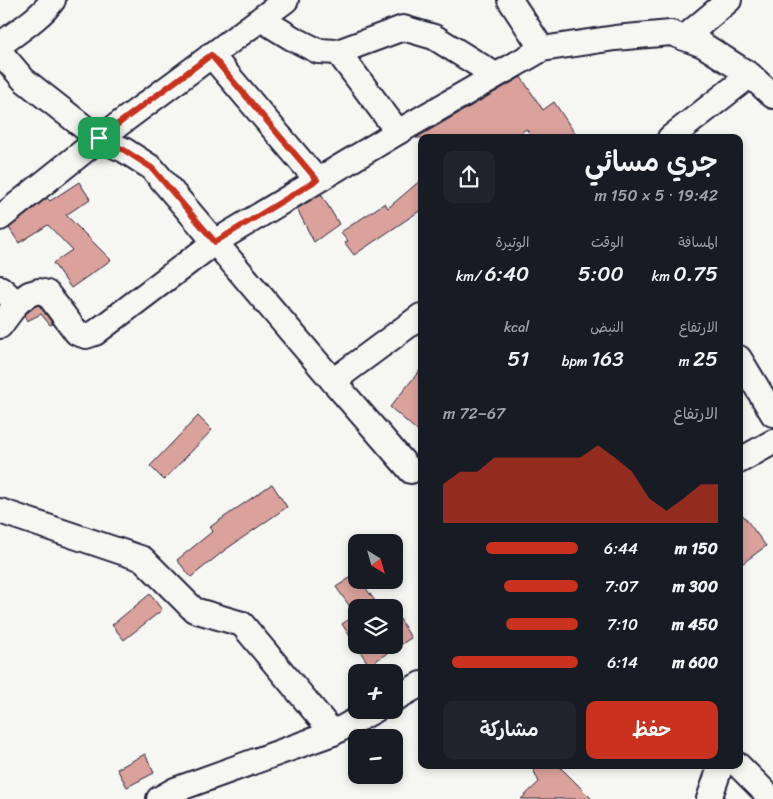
<!DOCTYPE html>
<html lang="ar">
<head>
<meta charset="utf-8">
<style>
	:root { --surface:#171b24; --page:#20242c; --text:#f1f3f6; --muted:#9ea1a6; --accent:#c8321e }
	body { margin:0; font-family:Sriracha,"Playpen Sans Arabic",sans-serif; background:var(--page); color:var(--text); direction:rtl; height:100vh; display:flex; flex-direction:column; font-size:19px; white-space:nowrap }
	* { box-sizing:border-box; margin:0 }
	p { font-size:16px; color:var(--muted) }
	.icon { flex:none; width:28px; height:28px; fill:none; stroke:currentColor; stroke-width:2; stroke-linecap:round; stroke-linejoin:round }
	.map { position:relative; flex:1; overflow:hidden; direction:ltr }
	.drawer { position:absolute; left:418px; top:134px; width:325px; height:635px; display:flex; flex-direction:column; background:var(--surface); border-radius:10px; box-shadow:0 2px 8px #0003; direction:rtl }
	.drawer>* { flex:none }
	.needle { width:32px; rotate:143deg }
	.tools { position:absolute; left:348px; top:534px; display:grid; gap:10px }
	.tools a { display:grid; place-items:center; width:55px; height:55px; border-radius:10px; background:var(--surface); box-shadow:0 2px 8px #0003; font-size:25px }
	.pin { position:absolute; display:grid; place-items:center; width:42px; height:42px; color:#fff; margin:-21px; border-radius:10px; box-shadow:0 2px 8px #0006 }
	.round { display:grid; place-items:center; flex:none; width:52px; height:52px; border-radius:10px; background:var(--page) }
	.overview { display:flex; align-items:center; justify-content:space-between; height:85px; padding:0 25px }
	h1 { font-size:28px; font-weight:600; line-height:38px }
	.figures { display:grid; grid-template-columns:repeat(3,1fr); gap:8px; height:85px; padding:5px 25px }
	.figures div { display:grid; align-content:center }
	.figures b { font-size:21px; font-weight:600 }
	.figures small { font-size:14px; font-weight:400 }
	.figures p { font-size:14px }
	.chart { height:140px; padding:10px 25px }
	.chart p { display:flex; justify-content:space-between }
	.chart svg { width:100%; height:90px; margin-top:5px; fill:var(--accent); opacity:.7 }
	.primary-button { display:flex; gap:10px; margin-top:auto; padding:10px 25px }
	.primary-button a { flex:1; height:58px; border-radius:10px; background:var(--accent); color:#fff; font-size:20px; font-weight:600; line-height:58px; text-align:center }
	.primary-button a+a { background:var(--page); color:var(--text) }
	ul { padding:0 25px; list-style:none; font-size:16px }
	li { display:grid; grid-template-columns:80px 60px 1fr; align-items:center; height:38px }
	li i { height:12px; border-radius:6px; background:var(--accent) }
	.map>svg:first-child { display:block }
	.building { fill:#dba19b; stroke:#22223b }
	.lines { fill:none; stroke-linecap:round; stroke-linejoin:round }
	.minor-casing { stroke:#22223b; stroke-width:28 }
	.minor { stroke:#f6f6f2; stroke-width:24 }
	.route-casing { stroke:#fff; stroke-width:10 }
	.route { stroke:#c8321e; stroke-width:6 }
</style>
</head>
<body>
<div class="map">
<svg width="773" height="799" viewBox="0 0 773 799">
	<rect width="100%" height="100%" fill="#f6f6f2"/>
	<filter id="ink" filterUnits="userSpaceOnUse"><feTurbulence type="fractalNoise" baseFrequency=".02" numOctaves="2"/><feDisplacementMap in="SourceGraphic" scale="10" xChannelSelector="R" yChannelSelector="G"/><feConvolveMatrix kernelMatrix="1 2 1 2 8 2 1 2 1" color-interpolation-filters="sRGB"/></filter>
	<g filter="url(#ink)">
		<g class="building">
			<polygon points="521,77 543,110 554,102 578,138 533,138 526,129 515,138 416,138"/>
			<polygon points="421,180 421,210 354,255 345,243 348,241 341,232 385,203 388,208"/>
			<polygon points="79,182 90,199 66,215 111,260 71,288 53,263 72,250 48,225 19,243 9,228 47,198 50,201"/>
			<polygon points="321,194 339,224 314,242 297,209"/>
			<polygon points="39,305 53,324 50,325 41,314 27,321 24,316 27,313 35,306"/>
			<polygon points="421,369 421,434 390,407"/>
			<polygon points="198,416 212,430 164,480 150,466"/>
			<polygon points="272,484 287,507 225,550 191,577 177,560 213,531 210,527"/>
			<polygon points="739,510 766,546 739,566"/>
			<polygon points="356,574 356,580 360,580 380,608 356,608 356,645 394,645 394,623 400,619 411,638 369,665 342,624 356,615 336,587"/>
			<polygon points="150,594 162,610 124,640 112,625"/>
			<polygon points="145,754 154,773 127,787 117,769"/>
			<polygon points="531,765 558,765 592,799 521,799 539,782"/>
		</g>
		<g class="lines">
			<g class="minor-casing">
				<g id="minor">
					<polyline points="510,0 542,49"/>
					<polyline points="261,19 292,38 318,51 338,52 403,28 434,37 495,75"/>
					<polyline points="684,38 729,0"/>
					<path d="M0,45C18,31 40,18 53,0"/>
					<polyline points="0,52 24,80 99,139 124,150 152,168 333,381 411,471"/>
					<polyline points="338,52 398,132"/>
					<polyline points="211,55 317,180"/>
					<polyline points="670,138 750,75"/>
					<polyline points="0,218 99,139 286,0"/>
					<polyline points="0,288 17,303"/>
					<polyline points="0,326 17,303 29,294 39,291 47,293 77,333 86,336 95,333 215,242 398,132 542,49 615,38 671,33 703,45 750,75 773,96"/>
					<polyline points="739,358 773,414"/>
					<polyline points="333,381 421,316"/>
					<polyline points="739,461 773,442"/>
					<polyline points="0,511 143,559 194,610 242,624 333,733"/>
					<polyline points="394,699 421,684"/>
					<polyline points="738,765 772,799"/>
					<polyline points="159,799 175,790 333,733 375,710"/>
					<polyline points="709,799 721,765"/>
				</g>
			</g>
			<use href="#minor" class="minor"/>
		</g>
	</g>
	<g class="lines" filter="url(#ink)">
		<g class="route-casing">
			<polygon id="route" points="211,55 317,180 215,242 152,168 124,150 99,138"/>
		</g>
		<use href="#route" class="route"/>
	</g>
</svg>
<div class="tools">
<a><svg class="needle" viewBox="-14 -14 28 28"><path d="M0-13l5 13h-10z" fill="#e53935"/><path d="M0 13l5-13h-10z" fill="#9ea1a6"/></svg></a>
<a><svg class="icon" aria-label="layers" viewBox="0 0 24 24"><path d="M12 4l9 5-9 5-9-5zM3 14l9 5 9-5"/></svg></a>
<a>+</a>
<a>−</a>
</div>
<div class="pin" style="left:99px;top:138px;background:#1e9e55"><svg class="icon" aria-label="arrive" viewBox="0 0 24 24"><path d="M6 21V4h12l-3 4 3 4H6"/></svg></div>
<section class="drawer">
<div class="overview"><div><h1>جري مسائي</h1><p>19:42 · 5 × 150 m</p></div><a class="round"><svg class="icon" aria-label="share" viewBox="0 0 24 24"><path d="M12 15V3M7 8l5-5 5 5M5 13v7h14v-7"/></svg></a></div>
<div class="figures">
<div><p>المسافة</p><b>0.75<small> km</small></b></div>
<div><p>الوقت</p><b>5:00</b></div>
<div><p>الوتيرة</p><b>6:40<small> /km</small></b></div>
</div>
<div class="figures">
<div><p>الارتفاع</p><b>25<small> m</small></b></div>
<div><p>النبض</p><b>163<small> bpm</small></b></div>
<div><p>kcal</p><b>51</b></div>
</div>
<div class="chart"><p><span>الارتفاع</span>67–72 m</p>
<svg viewBox="0 0 160 44" preserveAspectRatio="none"><path d="M0 44V25L10 19L20 19L30 12L40 12L50 12L60 12L70 12L80 12L90 6L100 12L110 19L120 32L130 38L140 32L150 25L160 25V44z"/></svg>
</div>
<ul>
<li><b>150 m</b>6:44<i style="width:68%"></i></li>
<li><b>300 m</b>7:07<i style="width:55%"></i></li>
<li><b>450 m</b>7:10<i style="width:53%"></i></li>
<li><b>600 m</b>6:14<i style="width:93%"></i></li>
</ul>
<div class="primary-button"><a>حفظ</a><a>مشاركة</a></div>
</section>
</div>
</body>
</html>
